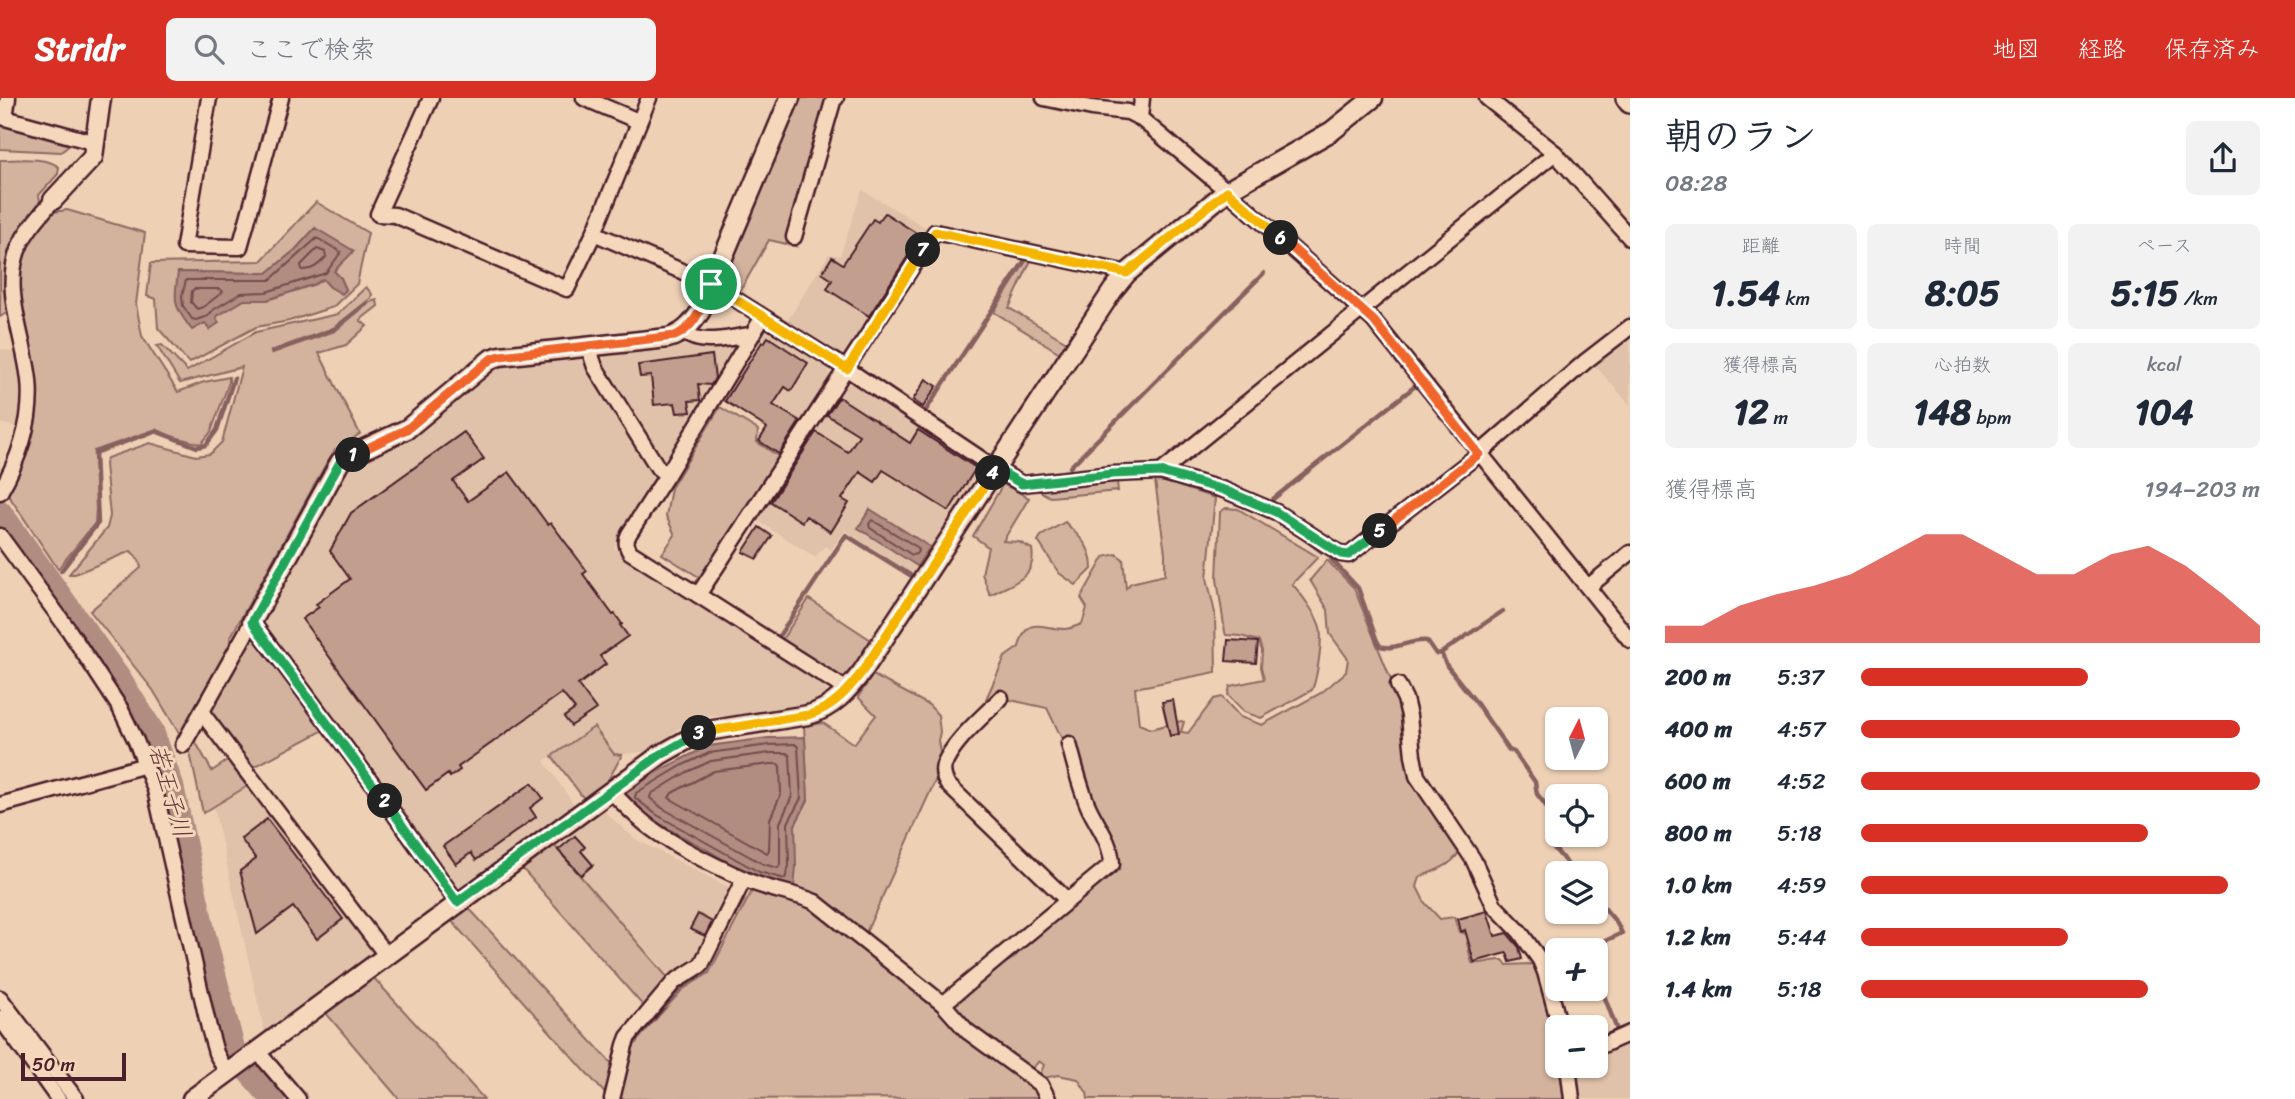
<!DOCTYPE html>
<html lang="ja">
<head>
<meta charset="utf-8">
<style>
	:root { --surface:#fff; --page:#f2f2f3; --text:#1f2937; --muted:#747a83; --accent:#d93025 }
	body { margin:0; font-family:Sriracha,"Klee One",sans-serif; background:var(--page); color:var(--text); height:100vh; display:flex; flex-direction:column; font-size:26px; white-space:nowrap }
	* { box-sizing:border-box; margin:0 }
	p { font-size:23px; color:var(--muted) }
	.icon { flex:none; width:38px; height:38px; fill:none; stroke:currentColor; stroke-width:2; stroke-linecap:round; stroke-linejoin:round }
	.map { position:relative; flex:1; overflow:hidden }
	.side { display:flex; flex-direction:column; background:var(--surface); width:665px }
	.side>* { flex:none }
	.needle { width:46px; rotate:6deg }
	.controls { position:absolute; left:1545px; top:609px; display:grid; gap:14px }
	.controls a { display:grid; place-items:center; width:63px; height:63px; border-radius:10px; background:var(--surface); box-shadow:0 2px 5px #0004; font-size:35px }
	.scale { position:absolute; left:21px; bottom:18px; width:105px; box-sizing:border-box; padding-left:7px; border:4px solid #4a1f2b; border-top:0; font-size:19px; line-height:24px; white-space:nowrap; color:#4a1f2b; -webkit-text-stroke:5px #f5d7bb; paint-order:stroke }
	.pin { position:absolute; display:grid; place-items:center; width:60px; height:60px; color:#fff; margin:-30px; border:4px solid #fff; border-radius:50%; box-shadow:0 2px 7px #0007 }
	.km { position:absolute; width:35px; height:35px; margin:-18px; border-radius:50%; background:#222; color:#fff; font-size:19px; line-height:35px; text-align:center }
	.round { display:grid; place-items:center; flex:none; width:74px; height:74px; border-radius:10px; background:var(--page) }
	.overview { display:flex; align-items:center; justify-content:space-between; height:119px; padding:0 35px }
	h1 { font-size:38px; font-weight:800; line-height:52px }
	.figures { display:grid; grid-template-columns:repeat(3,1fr); gap:10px; height:119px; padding:7px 35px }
	.figures div { display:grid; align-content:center; border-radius:10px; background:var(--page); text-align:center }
	.figures b { font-size:35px; font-weight:800 }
	.figures small { font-size:19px; font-weight:400 }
	.figures p { font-size:19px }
	.chart { height:196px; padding:14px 35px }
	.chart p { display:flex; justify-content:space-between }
	.chart svg { width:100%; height:126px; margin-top:7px; fill:var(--accent); opacity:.7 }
	ul { padding:0 35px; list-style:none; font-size:23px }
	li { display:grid; grid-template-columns:112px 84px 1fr; align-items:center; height:52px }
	li i { height:18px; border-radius:9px; background:var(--accent) }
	header { display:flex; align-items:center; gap:42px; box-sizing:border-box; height:98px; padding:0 35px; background:var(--accent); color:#fff }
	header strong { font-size:33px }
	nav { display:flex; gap:38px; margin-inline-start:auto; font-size:24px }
	.search { width:490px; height:63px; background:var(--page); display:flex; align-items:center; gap:18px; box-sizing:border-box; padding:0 24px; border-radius:10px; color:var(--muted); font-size:26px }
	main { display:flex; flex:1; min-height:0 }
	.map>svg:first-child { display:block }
	.built { fill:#e0c1a9 }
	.green { fill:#d3b39e; stroke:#8e6964; stroke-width:2; fill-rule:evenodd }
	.water { fill:#b08c81; stroke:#87605f; stroke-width:2 }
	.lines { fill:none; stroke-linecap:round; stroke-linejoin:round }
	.shore { stroke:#734b4d; stroke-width:2 }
	.stream { stroke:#87605f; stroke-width:4.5 }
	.river { stroke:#b08c81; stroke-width:24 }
	.building { fill:#c19e8e; stroke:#4a1f2b; stroke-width:2 }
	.minor-casing { stroke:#4a1f2b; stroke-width:19 }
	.tertiary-casing { stroke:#4a1f2b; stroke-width:23 }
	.primary-casing { stroke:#4a1f2b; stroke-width:26 }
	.minor { stroke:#f5d7bb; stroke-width:14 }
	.tertiary { stroke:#f5d7bb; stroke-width:18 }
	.primary { stroke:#f5d7bb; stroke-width:21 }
	.split-1-casing { stroke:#fff; stroke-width:14 }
	.split-2-casing { stroke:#fff; stroke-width:14 }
	.split-3-casing { stroke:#fff; stroke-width:14 }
	.split-4-casing { stroke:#fff; stroke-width:14 }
	.split-5-casing { stroke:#fff; stroke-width:14 }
	.split-6-casing { stroke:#fff; stroke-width:14 }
	.split-7-casing { stroke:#fff; stroke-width:14 }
	.split-8-casing { stroke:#fff; stroke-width:14 }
	.split-1 { stroke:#f0652b; stroke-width:9 }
	.split-2 { stroke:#22a559; stroke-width:9 }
	.split-3 { stroke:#22a559; stroke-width:9 }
	.split-4 { stroke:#f5b400; stroke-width:9 }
	.split-5 { stroke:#22a559; stroke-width:9 }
	.split-6 { stroke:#f0652b; stroke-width:9 }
	.split-7 { stroke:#f5b400; stroke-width:9 }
	.split-8 { stroke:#f5b400; stroke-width:9 }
	.labels { text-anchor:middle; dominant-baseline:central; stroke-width:6; stroke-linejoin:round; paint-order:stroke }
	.water-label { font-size:24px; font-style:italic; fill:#643a40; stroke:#f5d7bb }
</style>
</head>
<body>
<header>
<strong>Stridr</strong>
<div class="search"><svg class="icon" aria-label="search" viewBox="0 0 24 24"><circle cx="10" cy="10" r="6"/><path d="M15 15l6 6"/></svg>ここで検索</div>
<nav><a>地図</a><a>経路</a><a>保存済み</a></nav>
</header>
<main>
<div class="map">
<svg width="1630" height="1001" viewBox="0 0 1630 1001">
	<rect width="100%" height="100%" fill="#eed0b5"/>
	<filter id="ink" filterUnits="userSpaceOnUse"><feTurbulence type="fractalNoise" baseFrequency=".0143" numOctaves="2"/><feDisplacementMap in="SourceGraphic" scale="14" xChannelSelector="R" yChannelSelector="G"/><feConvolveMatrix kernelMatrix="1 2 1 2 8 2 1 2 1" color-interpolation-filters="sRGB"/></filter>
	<g filter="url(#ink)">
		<g class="built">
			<polygon points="862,92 930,132 845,262 786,225 829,156 840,158"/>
			<polygon points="772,233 828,269 833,288 786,361 757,343 765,330 720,301 758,235"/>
			<polygon points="1630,234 1630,307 1593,265"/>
			<polygon points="729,243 735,252 671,360 657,359 600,268 606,257"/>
			<polygon points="0,251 18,255 23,303 21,330 0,325"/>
			<polygon points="579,258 586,263 655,375 655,386 614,450 826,585 826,598 813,605 746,618 710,618 694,621 681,629 651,653 614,657 593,630 544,663 575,708 465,790 454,789 264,526 262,517 348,368 494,269"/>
			<polygon points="855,285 980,371 982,381 917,479 845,432 831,452 825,448 815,459 755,421 839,288"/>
			<polygon points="249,687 376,854 265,935 214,710"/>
			<polygon points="600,710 635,741 734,792 700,853 668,880 552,745"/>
			<polygon points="1630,940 1630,1001 1580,1001 1576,968 1596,968 1596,955"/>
		</g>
		<g class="green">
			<polygon points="801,0 829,0 788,141 795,148 769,142 739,195 729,187 727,176"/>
			<polygon points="0,27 70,47 61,54 0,51"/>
			<path d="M0,62C17,62 45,58 59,69L58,76L39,97L40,103L24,128L11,212L0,219Z"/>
			<path d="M316,104L368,135L357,186L333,209L289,223L256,229L189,265L158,230L156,201L147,198L151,165L261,163ZM315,130L334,173L341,180L346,191L342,195L330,189L323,181L315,186L267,202H244L215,219L209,231L178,174L267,175L295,152Z"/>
			<polygon points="67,112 145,135 136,206 142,238 178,294 204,284 229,279 229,284 211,334 201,346 171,338 156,331 94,353 96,411 95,425 58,471 7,395 34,277 18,182 25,152 35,133 48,115"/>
			<polygon points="1030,157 1033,158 1009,210 1070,246 1063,257 994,214"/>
			<polygon points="366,189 372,196 371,200 334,230 271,253 272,255 335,233 370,204 377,202 378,208 360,222 367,228 346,247 319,255 360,336 335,352 327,364 230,540 229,555 184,637 180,637 153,592 90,513 141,470 139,462 131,453 75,476 69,476 107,430 110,418 105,366 107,360 150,345 196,358 210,356 222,344 242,269 180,285 157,248 162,247 187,273 256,234 338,216"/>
			<polygon points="720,309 758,332 757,344 784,362 703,479 699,479 662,456 675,437 666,418 671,390"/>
			<path d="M1155,383L1166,384L1215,400L1207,480L1215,515L1216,574L1135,590L1139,626L1151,631L1181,623L1184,624L1181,634L1188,635L1214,601L1222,599L1240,619L1262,627L1321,595L1346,574L1348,561L1330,536L1328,512L1310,482L1327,462L1354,490L1405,616L1409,660L1461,750C1455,767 1436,772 1420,779L1417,789L1425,805L1440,821L1454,819L1459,834L1467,836L1469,841L1467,845L1472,865C1482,867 1492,861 1503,862L1507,867L1531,866L1535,868L1544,881L1557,931L1558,968H1564L1568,1001H1088L1087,995L1078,981L1058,977L1044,980L1040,977L1044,967L1039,963L1031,972L971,931L950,906L995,871L1014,860L1032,838L1117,762L1118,755L1047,610L1006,601L989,605H986V601L1005,559L1019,549C1027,516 1041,531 1065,531C1070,531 1076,528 1082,526L1087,510L1081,500L1104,459L1116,456L1123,461L1126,490L1131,485L1165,477V455Z"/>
			<polygon points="1117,384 1118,393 1050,399 1036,391"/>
			<path d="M1003,386L1029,400L1003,443L1019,444L1032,451C1037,481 1012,485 990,497L982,476L988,449L973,438Z"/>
			<path d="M1226,410L1238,411L1318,459L1292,486C1301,495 1317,518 1320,529C1323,541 1317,581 1312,592L1261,620L1244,614L1228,597L1230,588L1264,581L1261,569L1262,553L1259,543L1241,538L1226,537L1225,534L1217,481L1220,414Z"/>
			<path d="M1065,424C1080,440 1092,448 1092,471L1076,487L1059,475L1038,443L1041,438Z"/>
			<polygon points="809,501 874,544 848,579 844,580 838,579 781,543"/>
			<polygon points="252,532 326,631 250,671 208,615"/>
			<polygon points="873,577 929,607 938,617 940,634 938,643 941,660 936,681 864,839 809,797 794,789 795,727 808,702 804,628 823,625 854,646 876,617 858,599"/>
			<polygon points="594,629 614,656 622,657 606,686 585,702 552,658"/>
			<polygon points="194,641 212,673 230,661 249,687 203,715 189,650"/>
			<polygon points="552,745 668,880 645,910 520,768"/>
			<polygon points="754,789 813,807 1028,983 1038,995 1037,1000 620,1001 633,950 638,941 682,892 709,875"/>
			<polygon points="466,807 615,969 608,999 449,820"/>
			<polygon points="372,878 484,1001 399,1001 325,914"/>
		</g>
		<g class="water">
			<path d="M315,130L354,153L334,173L341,180L346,192L342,196L330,189L323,181L315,186L267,202H244L216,219L219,225L210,231L205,225L192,232C173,207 174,205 178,174L267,175L295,152Z"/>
			<polygon points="870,411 930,449 917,468 858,430"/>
			<path d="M805,639L808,702L795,727L796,768L794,789C759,786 733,767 704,750C674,734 646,720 621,697L658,673L708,648L768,640Z"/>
		</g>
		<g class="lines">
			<g class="shore">
				<polygon points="317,140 341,154 326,175 266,194 241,195 213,212 208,218 196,222 192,221 183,208 182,198 186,182 270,182"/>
				<path d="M317,151L325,154L326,159C320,166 311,173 302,172L301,167Z"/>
				<polygon points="194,191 220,191 223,194 203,209 197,211 191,204 192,193"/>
				<polygon points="872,422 917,449 919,452 916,456 912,457 870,430 869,426"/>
				<polygon points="769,647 795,646 798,649 801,700 788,725 789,768 785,781 759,774 657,717 635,700 636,695 683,667 709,655"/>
				<polygon points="770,655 787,655 790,658 792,698 780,725 780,767 778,770 763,766 662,710 650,700 651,696 687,674 711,663"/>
				<polygon points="770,666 778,666 780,668 781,696 770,721 769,752 767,755 669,700 672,695 714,673"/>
			</g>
			<g class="stream">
				<polyline points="1599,95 1630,129"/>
				<polyline points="272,254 334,231 367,205"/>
				<polyline points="926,312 1025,162"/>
				<polyline points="1070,369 1264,175"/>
				<polyline points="1207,394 1216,397"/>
				<polyline points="1227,401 1281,424"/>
				<polyline points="1273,401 1414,289"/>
				<polyline points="1305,441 1322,454"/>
				<path d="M1331,461L1358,490L1377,543L1380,548C1394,553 1411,541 1427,543L1436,556L1441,555L1503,513"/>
				<polyline points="61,473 98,425 95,355 155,333 197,349 206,347 217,332 234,280"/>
				<polyline points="779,538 846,437 910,477"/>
				<polyline points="1441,555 1447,568 1475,603 1509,652 1514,654 1535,684 1537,696 1558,723"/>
				<polyline points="1568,737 1553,749 1575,775"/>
				<polyline points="722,840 743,802 743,795"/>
				<polyline points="1586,852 1622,835 1616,824 1596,800"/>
				<polyline points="1548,869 1558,865"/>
				<polyline points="1596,876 1617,932"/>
				<polyline points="623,982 631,950 637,941 680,890 706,874 708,867"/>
			</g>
			<polyline class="river" points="0,414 118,579 152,633 172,688 205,841 235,958 273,1001"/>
		</g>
		<g class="building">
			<polygon points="885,115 921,138 869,218 827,191 832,182 822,175 832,159 843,166 873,121 878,124"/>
			<polygon points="768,239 808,265 791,293 785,289 773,307 800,323 779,356 759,343 767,330 725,303 762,244 764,245"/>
			<polygon points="712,257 715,280 711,287 698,286 700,302 689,303 691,314 677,315 675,305 654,307 651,278 640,279 638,267"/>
			<polygon points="926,281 937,288 923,309 913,302"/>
			<polygon points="839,299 910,345 918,332 976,370 949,413 883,372 875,384 860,374 842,401 849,405 831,434 806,418 802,424 771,404 816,334 848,354 859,337 827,317"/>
			<polygon points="464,334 484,361 453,383 468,403 509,374 548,427 551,425 587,473 583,476 613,517 615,516 622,526 620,527 628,538 600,558 606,566 578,587 596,611 571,628 564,619 575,611 562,595 458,669 460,672 450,679 448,676 426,692 302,521 319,509 316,506 350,481 330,453 351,415"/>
			<polygon points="759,429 772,438 757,461 743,454"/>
			<polygon points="1228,542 1258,544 1256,565 1226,563"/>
			<polygon points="1173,602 1179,636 1170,638 1162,604"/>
			<polygon points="532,685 543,700 530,710 536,719 476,762 471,755 456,766 443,748"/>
			<polygon points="267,721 343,821 317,841 293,809 257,836 240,773 256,761 241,741"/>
			<polygon points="575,738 585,749 581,753 593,767 581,777 558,752"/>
			<polygon points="1487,813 1495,838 1507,835 1519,849 1522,861 1510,864 1507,855 1474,864 1465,832 1461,834 1458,821"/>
			<polygon points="698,816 712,824 705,838 690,831"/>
		</g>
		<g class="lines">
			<g class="minor-casing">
				<g id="minor">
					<polyline points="8,0 5,20 96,45"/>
					<polyline points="209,0 184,148 240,149 281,0"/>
					<polyline points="431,0 378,116 395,117 567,191 594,135 649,0"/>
					<polyline points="584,0 638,23"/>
					<polyline points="1044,0 1092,10 1128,14 1140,20 1227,93 1374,223 1630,542"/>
					<polyline points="1487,0 1555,55 1630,140"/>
					<polyline points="1140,20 1142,0"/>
					<polyline points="594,135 711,186 847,271 996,371 1022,386 1112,376 1161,374 1224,392 1276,414 1341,456 1349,457 1479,356 1586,263 1630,229"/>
					<polyline points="794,139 834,0 836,0"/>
					<path d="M683,234C703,249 729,239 752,237L763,219"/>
					<path d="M591,249L592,260L595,269L658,370L667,377L629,436C625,443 626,448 630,454L698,497"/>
					<path d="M1161,374C1293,268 1424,161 1555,55"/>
					<polyline points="667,377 752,237"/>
					<path d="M0,394C19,361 33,321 29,282C24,237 0,188 21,145C29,128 42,116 53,102"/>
					<polyline points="0,438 68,531 120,610 136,643 155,692 209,930 216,955 227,975"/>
					<polyline points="1588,489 1630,455"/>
					<polyline points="1398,587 1405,601 1409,618 1413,658 1417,678 1473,761 1494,807 1520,834 1540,862 1545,874 1560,929"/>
					<polyline points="847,592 698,497 935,134 1127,175"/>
					<path d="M1001,600C984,618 953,643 944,667C942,674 944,681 948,687L1067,802"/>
					<polyline points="202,615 386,857"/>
					<polyline points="183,647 252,524 375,689 457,804"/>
					<path d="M610,692C620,702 630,713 641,722C664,743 715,768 744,781C767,792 792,794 815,804L943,906L967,933L1041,987L1048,1001"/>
					<polyline points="0,707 146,667"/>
					<polyline points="0,900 76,1001"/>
					<path d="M943,906L1112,766C1111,744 1098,729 1089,710C1080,690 1075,668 1069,646"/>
					<polyline points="0,920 58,1001"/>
					<polyline points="1596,950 1630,935"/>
					<polyline points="257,953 298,1001"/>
					<polyline points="1568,968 1572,1001"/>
					<polyline points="612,1001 625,947 628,939 674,884 701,867 744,781"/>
				</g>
			</g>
			<g class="tertiary-casing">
				<g id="tertiary">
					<polyline points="53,102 93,59 101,0"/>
					<path d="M252,524L340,364L347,359L407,331L491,261L500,258L668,240C683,236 691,227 700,214L790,0"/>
					<path d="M192,1001L660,657L701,634L808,617C833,610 847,593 862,574L1113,192L1127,175L1227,93L1332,33L1373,0"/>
				</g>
			</g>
			<g class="primary-casing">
				<polyline id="primary" points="1627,0 1630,4"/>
			</g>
			<use href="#minor" class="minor"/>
			<use href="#tertiary" class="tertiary"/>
			<use href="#primary" class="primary"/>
		</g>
	</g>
	<g class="lines" filter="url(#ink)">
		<g class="split-1-casing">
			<path id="split-1" d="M353,357L407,331L491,261L500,258L675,238C697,228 702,207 711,186"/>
		</g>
		<g class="split-2-casing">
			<polyline id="split-2" points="353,357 340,364 252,524 385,703"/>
		</g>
		<g class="split-3-casing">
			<polyline id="split-3" points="385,703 457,804 660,657 699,635"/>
		</g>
		<g class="split-4-casing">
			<path id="split-4" d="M699,635L808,617C833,610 847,593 862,574L993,375"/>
		</g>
		<g class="split-5-casing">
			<polyline id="split-5" points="993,375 996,371 1022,386 1112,376 1161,374 1224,392 1276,414 1341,456 1349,457 1380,433"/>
		</g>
		<g class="split-6-casing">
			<polyline id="split-6" points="1281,140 1374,223 1479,356 1380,433"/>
		</g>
		<g class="split-7-casing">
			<polyline id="split-7" points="923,152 935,134 1127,175 1227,93 1281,140"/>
		</g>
		<g class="split-8-casing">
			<polyline id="split-8" points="711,186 847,271 923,152"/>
		</g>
		<use href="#split-1" class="split-1"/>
		<use href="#split-2" class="split-2"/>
		<use href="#split-3" class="split-3"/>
		<use href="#split-4" class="split-4"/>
		<use href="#split-5" class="split-5"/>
		<use href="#split-6" class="split-6"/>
		<use href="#split-7" class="split-7"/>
		<use href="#split-8" class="split-8"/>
	</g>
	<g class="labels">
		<g class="water-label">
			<text transform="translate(170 693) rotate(74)">若王子川</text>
		</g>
	</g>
</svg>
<div class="controls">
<a><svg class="needle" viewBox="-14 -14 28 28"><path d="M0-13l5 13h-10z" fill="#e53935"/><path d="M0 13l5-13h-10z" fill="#747a83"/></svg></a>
<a><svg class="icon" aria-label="locate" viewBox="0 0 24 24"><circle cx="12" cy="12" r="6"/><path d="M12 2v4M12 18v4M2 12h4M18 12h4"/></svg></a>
<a><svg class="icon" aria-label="layers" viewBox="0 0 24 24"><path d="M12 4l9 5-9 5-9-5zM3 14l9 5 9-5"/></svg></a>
<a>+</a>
<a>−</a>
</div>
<div class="scale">50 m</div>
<div class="pin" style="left:711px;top:186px;background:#1e9e55"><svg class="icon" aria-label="arrive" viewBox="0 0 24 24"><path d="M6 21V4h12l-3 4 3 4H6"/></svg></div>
<b class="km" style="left:353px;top:357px">1</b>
<b class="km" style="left:385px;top:703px">2</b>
<b class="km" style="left:699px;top:635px">3</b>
<b class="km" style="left:993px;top:375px">4</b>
<b class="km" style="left:1380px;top:433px">5</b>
<b class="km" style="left:1281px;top:140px">6</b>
<b class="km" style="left:923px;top:152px">7</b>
</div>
<section class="side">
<div class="overview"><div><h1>朝のラン</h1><p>08:28</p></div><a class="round"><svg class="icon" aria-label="share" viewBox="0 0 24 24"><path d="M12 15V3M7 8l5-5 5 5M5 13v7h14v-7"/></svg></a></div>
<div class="figures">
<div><p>距離</p><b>1.54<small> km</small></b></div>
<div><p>時間</p><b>8:05</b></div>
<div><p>ペース</p><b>5:15<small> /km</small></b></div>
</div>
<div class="figures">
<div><p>獲得標高</p><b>12<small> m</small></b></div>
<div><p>心拍数</p><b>148<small> bpm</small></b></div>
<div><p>kcal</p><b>104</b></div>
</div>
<div class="chart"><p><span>獲得標高</span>194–203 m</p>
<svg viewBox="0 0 160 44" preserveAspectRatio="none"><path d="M0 44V38L10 38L20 31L30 27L40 24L50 20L60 13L70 6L80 6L90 13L100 20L110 20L120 13L130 10L140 17L150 27L160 38V44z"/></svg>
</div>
<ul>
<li><b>200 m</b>5:37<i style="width:57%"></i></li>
<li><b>400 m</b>4:57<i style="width:95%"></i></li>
<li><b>600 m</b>4:52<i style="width:100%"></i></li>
<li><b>800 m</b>5:18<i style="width:72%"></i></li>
<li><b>1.0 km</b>4:59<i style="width:92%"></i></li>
<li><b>1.2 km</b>5:44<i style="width:52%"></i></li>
<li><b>1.4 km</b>5:18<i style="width:72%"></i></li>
</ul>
</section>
</main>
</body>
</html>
